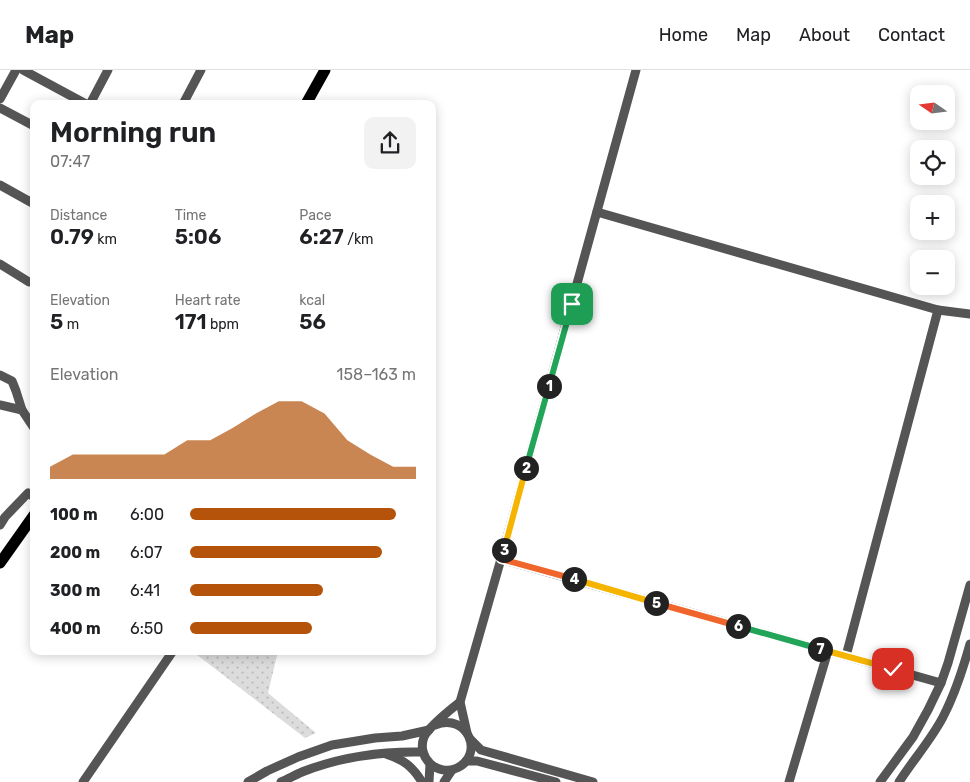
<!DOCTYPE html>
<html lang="en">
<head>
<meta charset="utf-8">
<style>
	:root { --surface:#fff; --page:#f2f2f2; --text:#202124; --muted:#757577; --line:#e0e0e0; --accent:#b45309 }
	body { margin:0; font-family:Rubik,sans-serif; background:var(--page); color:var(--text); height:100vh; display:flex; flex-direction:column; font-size:19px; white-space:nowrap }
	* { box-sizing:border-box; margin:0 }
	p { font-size:16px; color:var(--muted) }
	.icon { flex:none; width:28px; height:28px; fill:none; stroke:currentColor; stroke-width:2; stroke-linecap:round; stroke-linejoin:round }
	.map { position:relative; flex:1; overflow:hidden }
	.sheet { position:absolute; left:30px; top:30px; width:406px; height:555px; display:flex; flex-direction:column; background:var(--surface); border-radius:10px; box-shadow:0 2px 12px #0003 }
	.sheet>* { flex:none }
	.needle { width:32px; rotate:284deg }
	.controls { position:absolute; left:910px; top:15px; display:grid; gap:10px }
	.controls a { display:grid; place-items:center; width:45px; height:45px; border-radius:10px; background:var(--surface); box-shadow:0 2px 12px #0003; font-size:25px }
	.pin { position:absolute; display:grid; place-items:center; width:42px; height:42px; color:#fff; margin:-21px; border-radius:10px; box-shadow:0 2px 8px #0006 }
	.km { position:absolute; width:25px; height:25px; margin:-12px; border-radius:50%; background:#222; color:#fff; font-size:14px; line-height:25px; text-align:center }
	.round { display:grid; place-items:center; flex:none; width:52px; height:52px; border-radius:10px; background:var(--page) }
	.overview { display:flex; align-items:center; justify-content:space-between; height:85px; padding:0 20px }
	h1 { font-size:28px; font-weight:600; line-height:38px }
	.figures { display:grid; grid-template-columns:repeat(3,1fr); gap:8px; height:85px; padding:5px 20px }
	.figures div { display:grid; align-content:center }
	.figures b { font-size:21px; font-weight:600 }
	.figures small { font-size:14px; font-weight:400 }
	.figures p { font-size:14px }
	.chart { height:140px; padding:10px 20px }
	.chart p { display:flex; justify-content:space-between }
	.chart svg { width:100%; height:90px; margin-top:5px; fill:var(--accent); opacity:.7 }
	ul { padding:0 20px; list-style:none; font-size:16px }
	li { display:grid; grid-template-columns:80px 60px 1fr; align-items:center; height:38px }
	li i { height:12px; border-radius:6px; background:var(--accent) }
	header { display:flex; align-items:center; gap:30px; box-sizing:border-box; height:70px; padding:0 25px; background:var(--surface); border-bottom:1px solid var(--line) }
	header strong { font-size:24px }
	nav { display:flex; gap:28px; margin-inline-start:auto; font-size:18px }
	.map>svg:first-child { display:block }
	.grass { fill:url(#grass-dots) }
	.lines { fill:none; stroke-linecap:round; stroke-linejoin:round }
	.minor { stroke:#555; stroke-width:9 }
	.major { stroke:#000; stroke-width:11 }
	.split-1-casing { stroke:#fff; stroke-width:10 }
	.split-2-casing { stroke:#fff; stroke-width:10 }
	.split-3-casing { stroke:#fff; stroke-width:10 }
	.split-4-casing { stroke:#fff; stroke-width:10 }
	.split-5-casing { stroke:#fff; stroke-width:10 }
	.split-6-casing { stroke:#fff; stroke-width:10 }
	.split-7-casing { stroke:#fff; stroke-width:10 }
	.split-8-casing { stroke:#fff; stroke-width:10 }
	.split-1 { stroke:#22a559; stroke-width:6 }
	.split-2 { stroke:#22a559; stroke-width:6 }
	.split-3 { stroke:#f5b400; stroke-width:6 }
	.split-4 { stroke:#f0652b; stroke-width:6 }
	.split-5 { stroke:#f5b400; stroke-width:6 }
	.split-6 { stroke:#f0652b; stroke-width:6 }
	.split-7 { stroke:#22a559; stroke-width:6 }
	.split-8 { stroke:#f5b400; stroke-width:6 }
</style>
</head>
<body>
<header>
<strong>Map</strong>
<nav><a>Home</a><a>Map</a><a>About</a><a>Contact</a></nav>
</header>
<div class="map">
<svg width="970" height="712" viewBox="0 0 970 712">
	<defs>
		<pattern id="grass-dots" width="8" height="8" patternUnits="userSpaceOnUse" patternTransform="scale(1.25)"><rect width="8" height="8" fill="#dcdcdc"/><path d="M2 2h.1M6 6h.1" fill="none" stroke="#bbb" stroke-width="1.8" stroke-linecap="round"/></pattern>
	</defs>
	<rect width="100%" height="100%" fill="#fff"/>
	<polygon class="grass" points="192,581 278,581 268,623 316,663 305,668"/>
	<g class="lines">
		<g class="minor">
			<polyline points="23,0 86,34"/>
			<polyline points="0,29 16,0"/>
			<polyline points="90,34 108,0"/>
			<polyline points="183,34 201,0"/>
			<polyline points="0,38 34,56"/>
			<polyline points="0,115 34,134"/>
			<polyline points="597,142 938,240 970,244"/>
			<polyline points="0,194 29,212"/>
			<polyline points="0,305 12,311 16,321 22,340 34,358"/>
			<polyline points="0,335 22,340"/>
			<polyline points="0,455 5,447 28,423 34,427"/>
			<polyline points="501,489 941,613"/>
			<polyline points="846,586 938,240"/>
			<path d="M435,655C468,642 485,685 457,698C438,707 416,688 424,667C428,658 451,639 460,632"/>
			<polyline points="467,663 460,632 501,489 636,0"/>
			<polyline points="470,669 481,680 593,712"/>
			<path d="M386,684C404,690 412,696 422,712"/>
			<polyline points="466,691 477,691 556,712"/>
			<polyline points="83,712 173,581"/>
			<polyline points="248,712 267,701 298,687 332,675 375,668 402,666 429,660"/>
			<path d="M281,712C288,709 295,705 302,702C340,687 383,681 423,682"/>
			<polyline points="429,712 430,694"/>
			<polyline points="444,712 452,700"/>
			<polyline points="789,712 828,581"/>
			<polyline points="880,712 913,667 928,640 941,613 948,593 970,515"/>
			<path d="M899,712C913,690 931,670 943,647C955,624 963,599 970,574"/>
		</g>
		<g class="major">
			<polyline points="306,34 325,0"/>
			<polyline points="0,493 34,445"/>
		</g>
	</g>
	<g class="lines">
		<g class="split-1-casing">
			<polyline id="split-1" points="549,316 572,234"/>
		</g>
		<g class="split-2-casing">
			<polyline id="split-2" points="526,398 549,316"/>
		</g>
		<g class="split-3-casing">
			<polyline id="split-3" points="504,480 526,398"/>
		</g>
		<g class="split-4-casing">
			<polyline id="split-4" points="504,480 501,489 574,509"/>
		</g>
		<g class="split-5-casing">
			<polyline id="split-5" points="574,509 656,533"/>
		</g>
		<g class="split-6-casing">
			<polyline id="split-6" points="656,533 738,556"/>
		</g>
		<g class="split-7-casing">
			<polyline id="split-7" points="738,556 820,579"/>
		</g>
		<g class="split-8-casing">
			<polyline id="split-8" points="820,579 893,599"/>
		</g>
		<use href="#split-1" class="split-1"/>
		<use href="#split-2" class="split-2"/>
		<use href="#split-3" class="split-3"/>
		<use href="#split-4" class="split-4"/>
		<use href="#split-5" class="split-5"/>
		<use href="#split-6" class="split-6"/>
		<use href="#split-7" class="split-7"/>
		<use href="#split-8" class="split-8"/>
	</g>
</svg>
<div class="controls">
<a><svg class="needle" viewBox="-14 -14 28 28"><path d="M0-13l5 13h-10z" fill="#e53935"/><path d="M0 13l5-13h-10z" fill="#757577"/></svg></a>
<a><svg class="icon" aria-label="locate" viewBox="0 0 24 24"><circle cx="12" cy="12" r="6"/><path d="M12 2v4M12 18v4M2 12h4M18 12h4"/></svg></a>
<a>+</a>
<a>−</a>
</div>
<div class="pin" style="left:572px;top:234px;background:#1e9e55"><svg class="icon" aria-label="arrive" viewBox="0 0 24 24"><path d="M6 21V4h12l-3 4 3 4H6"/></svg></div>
<div class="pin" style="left:893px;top:599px;background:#d93025"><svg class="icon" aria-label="check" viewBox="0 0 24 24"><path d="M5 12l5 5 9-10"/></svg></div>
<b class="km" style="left:549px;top:316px">1</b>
<b class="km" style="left:526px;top:398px">2</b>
<b class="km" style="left:504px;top:480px">3</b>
<b class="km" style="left:574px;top:509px">4</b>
<b class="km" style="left:656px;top:533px">5</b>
<b class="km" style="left:738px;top:556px">6</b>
<b class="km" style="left:820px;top:579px">7</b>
<section class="sheet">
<div class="overview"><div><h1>Morning run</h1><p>07:47</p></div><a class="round"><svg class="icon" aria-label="share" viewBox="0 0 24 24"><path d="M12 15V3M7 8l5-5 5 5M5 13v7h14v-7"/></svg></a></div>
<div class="figures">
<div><p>Distance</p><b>0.79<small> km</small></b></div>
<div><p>Time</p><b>5:06</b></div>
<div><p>Pace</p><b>6:27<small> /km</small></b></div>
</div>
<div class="figures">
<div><p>Elevation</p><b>5<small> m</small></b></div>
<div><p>Heart rate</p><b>171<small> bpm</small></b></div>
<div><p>kcal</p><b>56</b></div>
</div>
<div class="chart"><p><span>Elevation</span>158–163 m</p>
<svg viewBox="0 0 160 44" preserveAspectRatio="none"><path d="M0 44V38L10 32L20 32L30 32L40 32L50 32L60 25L70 25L80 19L90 12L100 6L110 6L120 12L130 25L140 32L150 38L160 38V44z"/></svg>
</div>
<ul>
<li><b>100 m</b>6:00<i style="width:91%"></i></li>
<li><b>200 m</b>6:07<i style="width:85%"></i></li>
<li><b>300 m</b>6:41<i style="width:59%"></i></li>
<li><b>400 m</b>6:50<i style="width:54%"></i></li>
</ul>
</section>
</div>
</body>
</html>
